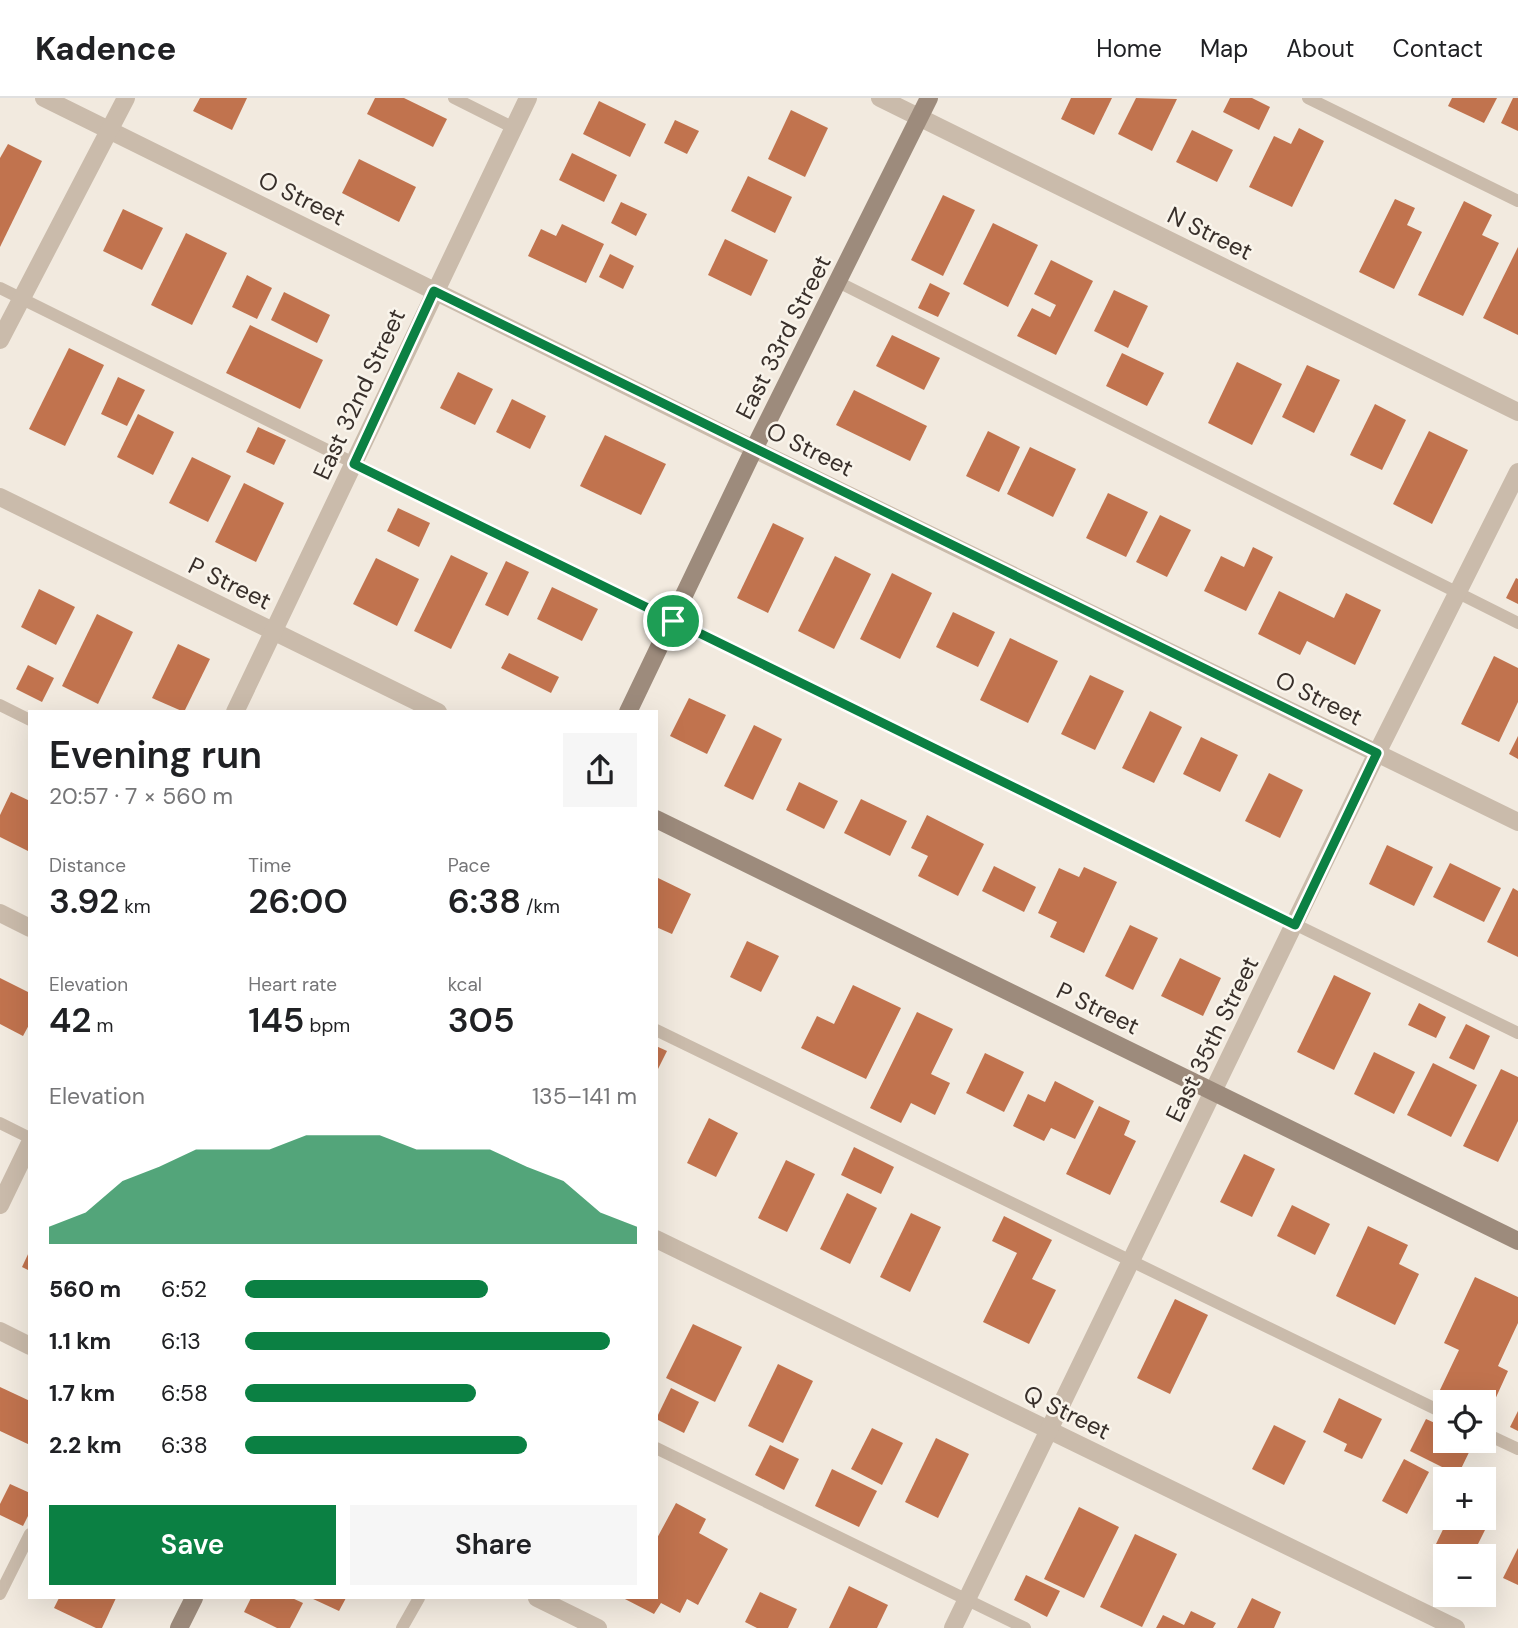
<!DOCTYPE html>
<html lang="en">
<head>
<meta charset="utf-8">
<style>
	:root { --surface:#fff; --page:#f6f6f6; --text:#202124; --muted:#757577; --line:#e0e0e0; --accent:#0b8043 }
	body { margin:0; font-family:"DM Sans",sans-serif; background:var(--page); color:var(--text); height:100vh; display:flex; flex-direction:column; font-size:26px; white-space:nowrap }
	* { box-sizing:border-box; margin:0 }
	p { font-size:23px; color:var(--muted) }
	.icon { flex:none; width:38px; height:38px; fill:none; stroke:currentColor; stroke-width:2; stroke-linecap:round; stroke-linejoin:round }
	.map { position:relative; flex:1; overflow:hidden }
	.details { position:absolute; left:28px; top:612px; width:630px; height:889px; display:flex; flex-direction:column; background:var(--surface); border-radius:0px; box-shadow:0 7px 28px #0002 }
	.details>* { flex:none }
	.controls { position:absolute; left:1433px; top:1292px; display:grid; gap:14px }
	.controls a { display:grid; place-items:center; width:63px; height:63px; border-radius:0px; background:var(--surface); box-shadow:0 7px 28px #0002; font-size:35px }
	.pin { position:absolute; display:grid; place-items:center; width:60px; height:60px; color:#fff; margin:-30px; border:4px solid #fff; border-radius:50%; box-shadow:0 2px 7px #0007 }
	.round { display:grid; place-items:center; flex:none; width:74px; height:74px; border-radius:0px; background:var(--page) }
	.overview { display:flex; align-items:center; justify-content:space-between; height:119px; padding:0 21px }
	h1 { font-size:38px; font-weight:600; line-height:52px }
	.figures { display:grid; grid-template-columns:repeat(3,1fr); gap:10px; height:119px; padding:7px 21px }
	.figures div { display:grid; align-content:center }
	.figures b { font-size:35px; font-weight:600 }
	.figures small { font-size:19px; font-weight:400 }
	.figures p { font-size:19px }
	.chart { height:196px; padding:14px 21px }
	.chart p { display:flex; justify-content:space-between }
	.chart svg { width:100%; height:126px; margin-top:7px; fill:var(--accent); opacity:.7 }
	.action { display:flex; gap:14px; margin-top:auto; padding:14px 21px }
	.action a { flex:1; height:80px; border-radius:0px; background:var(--accent); color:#fff; font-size:28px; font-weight:600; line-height:80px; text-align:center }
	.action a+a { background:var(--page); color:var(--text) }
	ul { padding:0 21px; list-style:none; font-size:23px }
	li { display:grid; grid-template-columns:112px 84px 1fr; align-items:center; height:52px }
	li i { height:18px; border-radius:9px; background:var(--accent) }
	header { display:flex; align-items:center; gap:42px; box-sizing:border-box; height:98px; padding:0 35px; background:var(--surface); border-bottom:2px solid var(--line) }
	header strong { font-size:33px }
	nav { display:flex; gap:38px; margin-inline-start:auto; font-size:24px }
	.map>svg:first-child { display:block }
	.building { fill:#c1734e }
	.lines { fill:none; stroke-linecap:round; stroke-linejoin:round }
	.lane { stroke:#cabbab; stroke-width:12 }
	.street { stroke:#cabbab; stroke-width:18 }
	.secondary { stroke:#9d8b7c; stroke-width:18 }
	.route-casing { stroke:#fff; stroke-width:14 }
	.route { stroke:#0b8043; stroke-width:9 }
	.labels { text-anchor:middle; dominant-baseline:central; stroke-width:5; stroke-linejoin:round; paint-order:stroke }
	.street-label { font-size:24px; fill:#382f2a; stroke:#f9f4eb }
</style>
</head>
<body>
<header>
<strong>Kadence</strong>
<nav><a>Home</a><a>Map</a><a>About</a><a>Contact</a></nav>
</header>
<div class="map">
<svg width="1518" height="1530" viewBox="0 0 1518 1530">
	<rect width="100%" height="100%" fill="#f2eadf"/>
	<g class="building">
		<polygon points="200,0 247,0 232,32 193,13"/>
		<polygon points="375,0 404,0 447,21 433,49 367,16"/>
		<polygon points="1071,0 1112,0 1094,37 1061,21"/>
		<polygon points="1136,0 1177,1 1152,53 1118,36"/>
		<polygon points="1230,0 1252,0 1270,9 1259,32 1223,14"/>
		<polygon points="1452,0 1497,0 1484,25 1448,8"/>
		<polygon points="1513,0 1518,0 1518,33 1501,25"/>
		<polygon points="599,3 646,26 630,59 583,36"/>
		<polygon points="791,12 828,30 805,79 768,61"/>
		<polygon points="675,22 699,33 687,56 664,45"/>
		<polygon points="1299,30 1324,43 1292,109 1249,89 1274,38 1291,46"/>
		<polygon points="1192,32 1233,52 1217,84 1176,64"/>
		<polygon points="8,46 42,63 0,149 0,60"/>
		<polygon points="572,55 617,77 604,104 559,82"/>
		<polygon points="359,61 416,89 399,124 342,95"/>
		<polygon points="748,78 792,99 775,135 731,113"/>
		<polygon points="943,97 975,112 943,178 911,162"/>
		<polygon points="1395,101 1415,110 1407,127 1422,134 1394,191 1359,174"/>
		<polygon points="1464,103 1492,117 1482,137 1499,145 1463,218 1418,197"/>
		<polygon points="621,104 647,116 636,138 611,125"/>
		<polygon points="123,111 163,130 142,172 103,153"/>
		<polygon points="993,125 1038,147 1008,209 963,186"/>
		<polygon points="562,126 604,146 586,185 528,158 541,131 556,138"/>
		<polygon points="186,135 227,155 192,227 151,207"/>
		<polygon points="725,141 768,162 751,198 708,177"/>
		<polygon points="1518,149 1518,237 1483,220"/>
		<polygon points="610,156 634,168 623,191 599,179"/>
		<polygon points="1051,162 1093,183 1056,257 1017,238 1032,210 1050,219 1056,207 1034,196"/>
		<polygon points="247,177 272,190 257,221 232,209"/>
		<polygon points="930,185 950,195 938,219 918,210"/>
		<polygon points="1114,192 1148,208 1128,250 1094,233"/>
		<polygon points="284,194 330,217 317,245 271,222"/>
		<polygon points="250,227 323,262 300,311 226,275"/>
		<polygon points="892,237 940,260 924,292 876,268"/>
		<polygon points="69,250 104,267 65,348 29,331"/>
		<polygon points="1122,255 1164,275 1147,308 1106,288"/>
		<polygon points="1237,264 1282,286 1252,347 1208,325"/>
		<polygon points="1307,267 1340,282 1314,335 1282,319"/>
		<polygon points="458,274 493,291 475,327 440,310"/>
		<polygon points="118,279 145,292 127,328 101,316"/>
		<polygon points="854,292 927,328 910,363 836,327"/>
		<polygon points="512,301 546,318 530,351 496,334"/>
		<polygon points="1375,306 1406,322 1382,372 1350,357"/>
		<polygon points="138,316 174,334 153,377 117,359"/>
		<polygon points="258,329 286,342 274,367 246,354"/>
		<polygon points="988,333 1020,349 999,394 966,378"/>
		<polygon points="1429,333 1468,352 1432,426 1393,406"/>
		<polygon points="605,337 666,366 641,417 580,388"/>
		<polygon points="1030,349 1076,371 1053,419 1007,396"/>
		<polygon points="192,359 231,378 208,424 169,405"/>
		<polygon points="244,385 284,405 256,464 215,444"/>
		<polygon points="1108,395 1148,414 1126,459 1086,440"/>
		<polygon points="398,410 430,425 419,449 387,433"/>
		<polygon points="1160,417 1191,432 1167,479 1136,464"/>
		<polygon points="773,425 804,440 768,515 737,500"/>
		<polygon points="1253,449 1273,459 1246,513 1204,493 1221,458 1244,469"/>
		<polygon points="451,457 488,475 451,551 414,533"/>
		<polygon points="835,458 871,476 834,551 798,533"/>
		<polygon points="376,460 419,481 397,528 353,506"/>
		<polygon points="506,463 529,474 508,518 485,507"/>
		<polygon points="892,475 932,495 900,561 860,541"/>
		<polygon points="1516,480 1518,481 1518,506 1506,500"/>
		<polygon points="552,489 598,511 582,543 537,521"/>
		<polygon points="39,491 75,509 56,547 21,529"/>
		<polygon points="1279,493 1334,520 1346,495 1381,512 1355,567 1307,543 1300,557 1258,536"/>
		<polygon points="953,514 995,534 978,569 936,549"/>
		<polygon points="97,516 133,534 98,606 62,588"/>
		<polygon points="1010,540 1058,563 1028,625 980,602"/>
		<polygon points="178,546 210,561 184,614 152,600"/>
		<polygon points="509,555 559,579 551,595 501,570"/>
		<polygon points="1494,558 1518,570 1518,604 1499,644 1461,626"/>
		<polygon points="28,567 54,580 42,604 16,591"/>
		<polygon points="1090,577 1124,593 1095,652 1061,636"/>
		<polygon points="689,600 726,617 707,656 670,638"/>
		<polygon points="1150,613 1182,629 1154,685 1122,670"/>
		<polygon points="754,627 782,641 753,702 724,688"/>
		<polygon points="1518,638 1518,661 1509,656"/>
		<polygon points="1201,639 1238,657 1220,694 1183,676"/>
		<polygon points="1269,675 1303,692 1280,740 1245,723"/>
		<polygon points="799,684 838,703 824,731 786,712"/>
		<polygon points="11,694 30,703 30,754 0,739 0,717"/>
		<polygon points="861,701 907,723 890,758 844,735"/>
		<polygon points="927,717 984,746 958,798 918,778 928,758 911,750"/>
		<polygon points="1387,747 1433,769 1414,808 1369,786"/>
		<polygon points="1450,765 1501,790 1484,824 1433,799"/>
		<polygon points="994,768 1036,789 1024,814 982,793"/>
		<polygon points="1084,769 1117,784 1084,855 1050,839 1057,824 1038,815 1059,770 1079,779"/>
		<polygon points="656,779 691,796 672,836 656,829"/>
		<polygon points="1513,790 1518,793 1518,859 1487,844"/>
		<polygon points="1130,827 1158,840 1133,892 1105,878"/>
		<polygon points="747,843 779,858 761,894 730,879"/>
		<polygon points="1180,860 1221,880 1203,918 1161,898"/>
		<polygon points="1334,877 1371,895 1334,972 1297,954"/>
		<polygon points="0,880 30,895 30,925 23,938 0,926"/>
		<polygon points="853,887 901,910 866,981 801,950 817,918 834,926"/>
		<polygon points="1419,905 1446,919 1436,940 1408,927"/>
		<polygon points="917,914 953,931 931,976 950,985 935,1017 911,1005 901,1025 870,1010"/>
		<polygon points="1466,926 1490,938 1474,972 1449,960"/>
		<polygon points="656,948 667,953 656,975"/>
		<polygon points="1374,954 1415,974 1394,1016 1354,996"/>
		<polygon points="985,955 1024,974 1004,1014 966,995"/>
		<polygon points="1433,965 1477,987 1451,1039 1407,1017"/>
		<polygon points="1501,971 1518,979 1518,1023 1498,1064 1463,1048"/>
		<polygon points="1055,983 1094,1003 1075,1041 1051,1030 1044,1043 1013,1028 1028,996 1045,1004"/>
		<polygon points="1099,1008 1130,1023 1124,1037 1136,1043 1110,1097 1066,1076"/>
		<polygon points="709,1020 738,1035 716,1079 687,1065"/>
		<polygon points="854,1049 894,1069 881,1096 841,1077"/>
		<polygon points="1244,1056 1275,1071 1252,1119 1220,1104"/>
		<polygon points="786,1062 815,1076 787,1134 758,1120"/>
		<polygon points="847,1095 877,1110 850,1166 820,1151"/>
		<polygon points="1292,1107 1330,1126 1315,1157 1277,1138"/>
		<polygon points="911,1115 941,1129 910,1194 880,1179"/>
		<polygon points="1004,1118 1052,1142 1032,1181 1056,1192 1029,1246 983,1224 1017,1155 992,1143"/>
		<polygon points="1368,1128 1408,1147 1399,1166 1419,1176 1395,1227 1336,1198"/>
		<polygon points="30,1152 30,1173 22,1169"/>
		<polygon points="1475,1179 1518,1199 1518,1225 1498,1268 1508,1273 1488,1317 1484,1315 1484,1304 1459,1304 1439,1294 1459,1252 1444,1245"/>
		<polygon points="1175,1201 1208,1217 1170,1296 1137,1280"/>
		<polygon points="693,1226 742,1249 715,1304 666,1280"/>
		<polygon points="778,1266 813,1283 783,1345 748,1328"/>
		<polygon points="0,1289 30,1303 30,1347 0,1333"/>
		<polygon points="671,1290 699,1304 684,1335 656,1321"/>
		<polygon points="1339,1300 1382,1321 1362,1361 1344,1353 1347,1346 1323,1334"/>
		<polygon points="1518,1313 1518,1333 1510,1329"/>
		<polygon points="1426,1321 1446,1330 1446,1342 1470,1342 1474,1344 1458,1377 1410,1353"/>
		<polygon points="1274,1327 1306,1343 1284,1387 1252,1371"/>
		<polygon points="872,1330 903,1345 882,1387 851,1371"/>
		<polygon points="936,1340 969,1356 938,1420 905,1404"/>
		<polygon points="770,1347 799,1361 784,1392 755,1377"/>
		<polygon points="1404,1361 1429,1374 1407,1416 1382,1403"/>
		<polygon points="832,1371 877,1393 859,1429 815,1408"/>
		<polygon points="10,1386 30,1395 30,1414 23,1428 0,1417 0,1406"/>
		<polygon points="676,1405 706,1421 699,1435 728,1451 698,1507 687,1501 680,1515 661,1505 654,1516 623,1500 656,1500 656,1442"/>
		<polygon points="1079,1409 1119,1429 1084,1500 1044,1481"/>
		<polygon points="1449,1419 1464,1419 1486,1430 1472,1458 1461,1458 1436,1446"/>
		<polygon points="1135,1436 1177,1456 1142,1529 1100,1509"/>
		<polygon points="1518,1450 1518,1487 1503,1480"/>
		<polygon points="1026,1477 1060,1493 1047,1519 1014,1502"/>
		<polygon points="849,1488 888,1507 877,1530 829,1530"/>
		<polygon points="760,1494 797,1511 788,1530 757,1530 745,1524"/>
		<polygon points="59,1500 116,1500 102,1530 96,1530 54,1510"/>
		<polygon points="251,1500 292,1500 303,1505 290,1530 277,1530 244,1514"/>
		<polygon points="311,1500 346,1500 339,1513"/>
		<polygon points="1252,1500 1281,1514 1274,1530 1237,1530"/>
		<polygon points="1191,1513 1216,1525 1213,1530 1156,1530 1163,1517 1184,1527"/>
	</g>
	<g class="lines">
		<g class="lane">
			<polyline points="454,0 514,30"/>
			<polyline points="1308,0 1518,103"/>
			<polyline points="838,184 1518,525"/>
			<polyline points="0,190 673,523 1518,935"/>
			<polyline points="0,607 30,622"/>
			<polyline points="656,932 1446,1316"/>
			<polyline points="0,1025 30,1040"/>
			<polyline points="1484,1335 1518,1351"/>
			<polyline points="656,1350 1025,1530"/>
			<polyline points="0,1496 30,1436"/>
			<polyline points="402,1530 419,1500"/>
		</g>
		<g class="street">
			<polyline points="44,0 754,351 1518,724"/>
			<polyline points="880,0 1518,314"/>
			<polyline points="0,242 126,0"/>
			<polyline points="0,399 438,614"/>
			<polyline points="235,614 528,0"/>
			<polyline points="0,815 30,830"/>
			<polyline points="0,1107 30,1045"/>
			<polyline points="656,1141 1456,1530"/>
			<polyline points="0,1233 30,1248"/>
			<polyline points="537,1500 598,1530"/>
			<polyline points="953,1530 1377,655 1518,374"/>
		</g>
		<g class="secondary">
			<polyline points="628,614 754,351 929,0"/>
			<polyline points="656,721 1518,1143"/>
			<polyline points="179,1530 194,1500"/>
		</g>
	</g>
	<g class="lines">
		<g class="route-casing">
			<polygon id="route" points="434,193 1377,655 1295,827 354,366"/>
		</g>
		<use href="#route" class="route"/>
	</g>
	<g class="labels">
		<g class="street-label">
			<text transform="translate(302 100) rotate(26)">O Street</text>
			<text transform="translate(1210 135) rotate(26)">N Street</text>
			<text transform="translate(783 239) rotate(-63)">East 33rd Street</text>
			<text transform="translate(359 296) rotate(-65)">East 32nd Street</text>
			<text transform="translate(810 351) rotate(26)">O Street</text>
			<text transform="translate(230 485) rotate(26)">P Street</text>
			<text transform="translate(1319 600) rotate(26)">O Street</text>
			<text transform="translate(1098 910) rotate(26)">P Street</text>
			<text transform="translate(1212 941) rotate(-64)">East 35th Street</text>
			<text transform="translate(1067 1314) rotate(26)">Q Street</text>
		</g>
	</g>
</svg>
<div class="controls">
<a><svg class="icon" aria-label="locate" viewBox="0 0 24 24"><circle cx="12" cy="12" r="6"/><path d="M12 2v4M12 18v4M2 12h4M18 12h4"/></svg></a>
<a>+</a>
<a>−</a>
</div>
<div class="pin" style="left:673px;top:523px;background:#1e9e55"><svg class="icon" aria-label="arrive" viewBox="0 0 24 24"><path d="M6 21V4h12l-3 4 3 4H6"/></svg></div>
<section class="details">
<div class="overview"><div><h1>Evening run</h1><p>20:57 · 7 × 560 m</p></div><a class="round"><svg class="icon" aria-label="share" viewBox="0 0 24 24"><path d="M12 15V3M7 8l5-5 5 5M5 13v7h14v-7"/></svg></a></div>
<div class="figures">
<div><p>Distance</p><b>3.92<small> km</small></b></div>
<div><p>Time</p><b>26:00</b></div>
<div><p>Pace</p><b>6:38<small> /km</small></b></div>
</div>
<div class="figures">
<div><p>Elevation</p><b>42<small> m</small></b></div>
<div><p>Heart rate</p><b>145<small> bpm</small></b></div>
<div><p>kcal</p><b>305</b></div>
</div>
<div class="chart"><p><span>Elevation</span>135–141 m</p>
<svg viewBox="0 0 160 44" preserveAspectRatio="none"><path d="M0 44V38L10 33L20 22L30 17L40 11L50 11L60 11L70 6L80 6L90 6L100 11L110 11L120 11L130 17L140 22L150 33L160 38V44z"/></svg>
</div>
<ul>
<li><b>560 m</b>6:52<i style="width:62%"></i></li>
<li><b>1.1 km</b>6:13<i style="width:93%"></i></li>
<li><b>1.7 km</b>6:58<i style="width:59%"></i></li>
<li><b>2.2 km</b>6:38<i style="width:72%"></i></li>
</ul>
<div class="action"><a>Save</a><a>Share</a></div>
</section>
</div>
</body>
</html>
